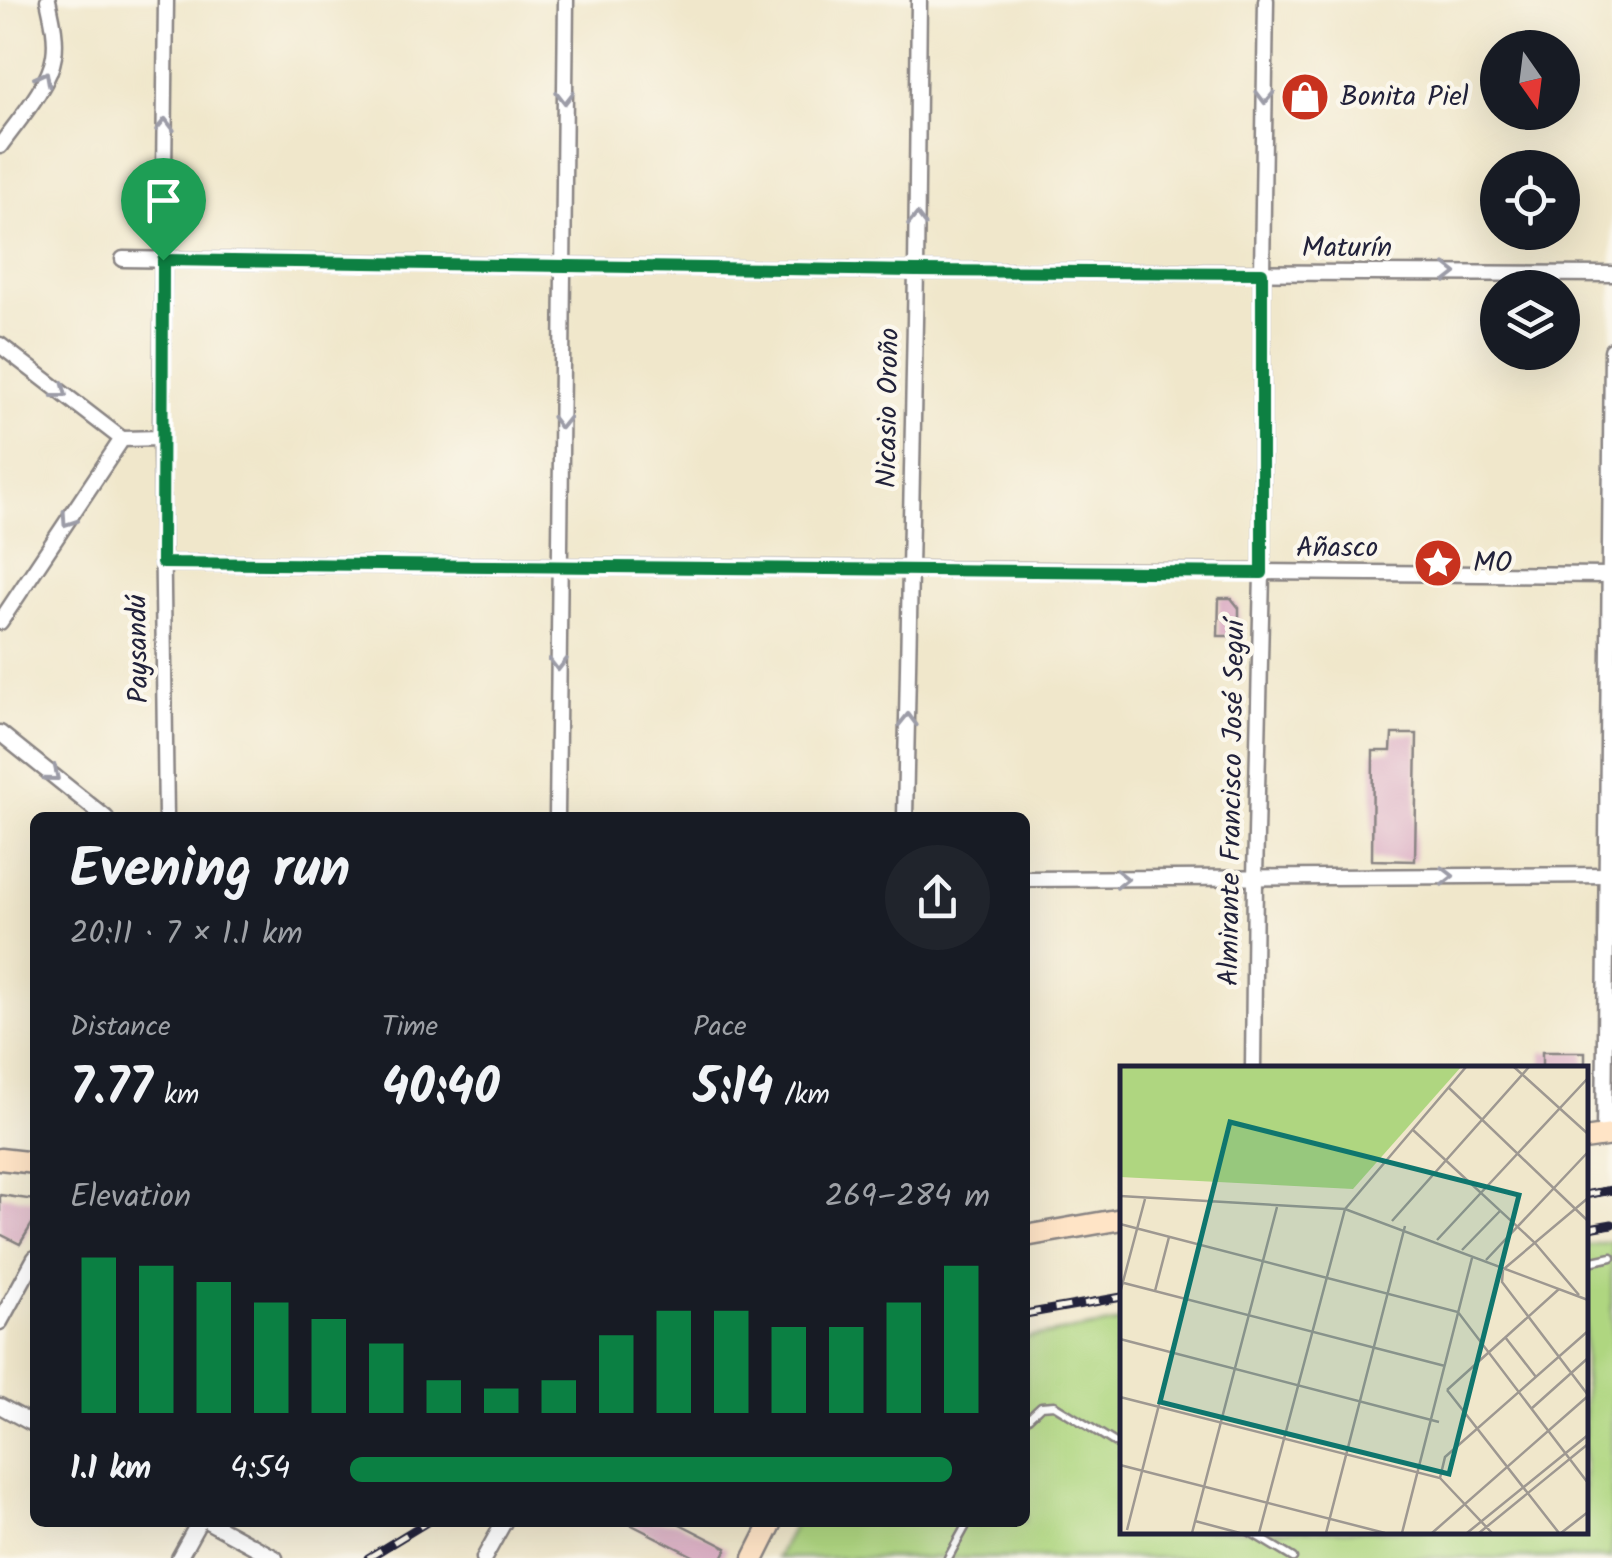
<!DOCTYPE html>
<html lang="en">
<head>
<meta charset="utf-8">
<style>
	:root { --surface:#171b24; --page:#20242c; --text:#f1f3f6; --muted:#9ea1a6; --accent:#0b8043 }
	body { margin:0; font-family:Kalam,sans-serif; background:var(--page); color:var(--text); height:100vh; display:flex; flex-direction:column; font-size:38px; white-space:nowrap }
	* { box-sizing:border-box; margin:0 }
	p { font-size:32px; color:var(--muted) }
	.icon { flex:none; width:55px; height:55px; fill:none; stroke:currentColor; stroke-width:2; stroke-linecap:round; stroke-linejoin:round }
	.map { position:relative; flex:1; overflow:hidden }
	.panel { position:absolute; left:30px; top:812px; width:1000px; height:715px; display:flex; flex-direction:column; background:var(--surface); border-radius:15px; box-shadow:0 10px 40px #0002 }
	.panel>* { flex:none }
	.needle { width:65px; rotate:166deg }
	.controls { position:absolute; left:1480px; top:30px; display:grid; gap:20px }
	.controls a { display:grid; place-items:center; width:100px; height:100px; border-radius:50%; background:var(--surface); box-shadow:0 10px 40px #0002; font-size:50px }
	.pin { position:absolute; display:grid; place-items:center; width:85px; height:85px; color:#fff; margin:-102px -42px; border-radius:50% 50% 50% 0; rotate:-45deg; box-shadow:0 0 10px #0007 }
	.pin .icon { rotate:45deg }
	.round { display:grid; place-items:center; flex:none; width:105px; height:105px; border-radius:52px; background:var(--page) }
	.head { display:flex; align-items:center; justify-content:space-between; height:170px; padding:0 40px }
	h1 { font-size:55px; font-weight:600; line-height:75px }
	.stats { display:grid; grid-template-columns:repeat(3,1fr); gap:15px; height:170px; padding:10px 40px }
	.stats div { display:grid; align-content:center }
	.stats b { font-size:50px; font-weight:600 }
	.stats small { font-size:28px; font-weight:400 }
	.stats p { font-size:28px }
	.chart { height:280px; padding:20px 40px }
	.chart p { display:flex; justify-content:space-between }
	.chart svg { width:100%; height:180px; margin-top:10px; stroke:var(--accent); stroke-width:6 }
	ul { padding:0 40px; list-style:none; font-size:32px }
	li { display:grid; grid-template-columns:160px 120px 1fr; align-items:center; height:75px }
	li i { height:25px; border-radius:12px; background:var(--accent) }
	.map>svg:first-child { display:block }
	.green { fill:#afd680; stroke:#687c5e; stroke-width:2.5 }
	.building { fill:#daabc2 }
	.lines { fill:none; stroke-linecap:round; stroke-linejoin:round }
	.lane-casing { stroke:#898483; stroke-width:11 }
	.street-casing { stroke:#898483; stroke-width:19 }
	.secondary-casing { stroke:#898483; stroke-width:25 }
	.lane { stroke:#fff; stroke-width:6 }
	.street { stroke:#fff; stroke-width:14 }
	.secondary { stroke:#ffe4c6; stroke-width:20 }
	.rail-casing { stroke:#22223b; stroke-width:9 }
	.rail { stroke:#fbf7ec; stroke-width:5; stroke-dasharray:15; stroke-linecap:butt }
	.oneway { stroke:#9c9ca7 }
	.route-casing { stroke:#fff; stroke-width:20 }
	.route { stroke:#0b8043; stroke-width:12 }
	.labels { text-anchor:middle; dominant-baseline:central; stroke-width:9; stroke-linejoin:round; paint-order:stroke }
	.poi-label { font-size:28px; fill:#22223b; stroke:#fbf7ec; text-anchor:start }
	.street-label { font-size:28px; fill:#22223b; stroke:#fbf7ec }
	.inset-road { fill:none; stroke:#9e9891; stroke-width:2.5 }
	.view { fill:#0f766e; fill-opacity:0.15; stroke:#0f766e; stroke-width:5 }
	.inset-edge { fill:none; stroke:#22223b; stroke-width:5 }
</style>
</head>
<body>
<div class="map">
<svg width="1612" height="1558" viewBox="0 0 1612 1558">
	<rect width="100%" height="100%" fill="#fbf7ec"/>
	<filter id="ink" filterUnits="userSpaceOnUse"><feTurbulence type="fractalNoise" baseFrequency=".01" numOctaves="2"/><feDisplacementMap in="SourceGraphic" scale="20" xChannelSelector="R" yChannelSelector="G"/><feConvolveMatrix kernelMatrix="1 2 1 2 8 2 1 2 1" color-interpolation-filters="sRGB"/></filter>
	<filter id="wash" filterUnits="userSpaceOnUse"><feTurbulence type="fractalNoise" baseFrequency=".0048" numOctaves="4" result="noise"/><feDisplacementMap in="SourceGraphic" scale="40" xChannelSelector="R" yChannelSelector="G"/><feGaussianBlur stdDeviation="2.25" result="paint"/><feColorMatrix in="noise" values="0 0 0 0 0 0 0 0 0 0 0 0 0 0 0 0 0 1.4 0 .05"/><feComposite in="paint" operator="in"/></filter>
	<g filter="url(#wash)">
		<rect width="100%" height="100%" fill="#f0e7cb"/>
		<polygon class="green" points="1612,1241 1612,1558 777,1558 795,1523 1025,1522 1025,1338 1122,1322 1122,1530 1584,1530 1585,1246"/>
		<g id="blocks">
			<g class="building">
				<polygon points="1219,598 1231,598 1239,608 1239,636 1218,636"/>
				<polygon points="1392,734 1417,734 1415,861 1372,860 1373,751 1391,751"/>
				<rect x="1542" y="1052" width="43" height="16"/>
				<polygon points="0,1195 35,1200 35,1219 20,1244 0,1234"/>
				<polygon points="626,1522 676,1522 727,1548 722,1558 697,1558"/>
			</g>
		</g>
	</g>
	<g filter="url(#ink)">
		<use href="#blocks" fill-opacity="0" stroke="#898483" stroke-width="2.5"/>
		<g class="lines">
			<g class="lane-casing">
				<g id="lane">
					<polyline points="1584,1263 1612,1257"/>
					<polyline points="1025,1421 1041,1406 1054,1405 1122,1447"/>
					<polyline points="1247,1530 1293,1558"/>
					<polyline points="948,1558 968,1522"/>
				</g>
			</g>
			<g class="street-casing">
				<g id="street">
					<path d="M0,146C17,122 50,85 54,56C57,38 52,18 48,0"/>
					<polyline points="123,259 916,271 1612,274"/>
					<polyline points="0,345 122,439"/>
					<polyline points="122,439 161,438"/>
					<polyline points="162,563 1612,575"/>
					<polyline points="0,622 122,439"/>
					<polyline points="0,733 106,818"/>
					<polyline points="166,818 161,438 166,0"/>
					<polyline points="557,818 566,0"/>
					<polyline points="905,818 916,271 919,0"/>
					<polyline points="1025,879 1612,875"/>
					<polyline points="1253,1068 1255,878 1262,573 1262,273 1266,0"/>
					<polyline points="1604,1136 1612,350"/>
					<polyline points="0,1322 35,1258"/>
					<polyline points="0,1406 35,1425"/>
					<polyline points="209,1522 275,1558"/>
					<polyline points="179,1558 199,1522"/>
					<polyline points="484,1558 504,1522"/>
				</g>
			</g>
			<g class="secondary-casing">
				<g id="secondary">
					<polyline points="1584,1139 1612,1135"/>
					<polyline points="0,1159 35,1163"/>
					<polyline points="1025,1236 1122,1219"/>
					<polyline points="754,1558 772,1522"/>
				</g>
			</g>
			<use href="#lane" class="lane"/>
			<use href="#street" class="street"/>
			<use href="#secondary" class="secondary"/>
			<g class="rail-casing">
				<g id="rail">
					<polyline points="1584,1195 1612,1190"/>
					<polyline points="1584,1229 1612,1224"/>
					<polyline points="1025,1314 1122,1297"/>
					<polyline points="368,1558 427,1522"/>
				</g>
			</g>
			<use href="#rail" class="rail"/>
		</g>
		<defs><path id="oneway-chevron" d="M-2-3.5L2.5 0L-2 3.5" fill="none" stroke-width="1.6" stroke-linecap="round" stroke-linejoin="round" transform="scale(2.5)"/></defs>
		<g class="oneway">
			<use href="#oneway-chevron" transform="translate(44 78) rotate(-62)"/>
			<use href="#oneway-chevron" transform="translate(565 97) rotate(90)"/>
			<use href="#oneway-chevron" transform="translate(1265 97) rotate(91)"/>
			<use href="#oneway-chevron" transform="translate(165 125) rotate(-89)"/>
			<use href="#oneway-chevron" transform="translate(917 220) rotate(-89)"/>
			<use href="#oneway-chevron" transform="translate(1450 273)"/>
			<use href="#oneway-chevron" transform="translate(61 392) rotate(37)"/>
			<use href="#oneway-chevron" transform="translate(561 422) rotate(91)"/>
			<use href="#oneway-chevron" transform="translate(68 520) rotate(124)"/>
			<use href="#oneway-chevron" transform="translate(558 664) rotate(90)"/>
			<use href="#oneway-chevron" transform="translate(908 720) rotate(-89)"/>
			<use href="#oneway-chevron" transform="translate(53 775) rotate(39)"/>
			<use href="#oneway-chevron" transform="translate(1447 876)"/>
			<use href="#oneway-chevron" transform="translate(1122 879)"/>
		</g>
	</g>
	<g class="lines" filter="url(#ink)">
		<g class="route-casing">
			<polygon id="route" points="163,260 916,271 1262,273 1262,573 162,563"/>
		</g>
		<use href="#route" class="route"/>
	</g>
	<defs>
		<g id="shop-disc" transform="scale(2.5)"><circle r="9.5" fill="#c8321e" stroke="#fbf7ec"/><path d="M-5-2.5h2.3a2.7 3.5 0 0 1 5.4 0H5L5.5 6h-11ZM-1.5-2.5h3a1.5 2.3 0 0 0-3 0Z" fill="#fff"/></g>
		<g id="sight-disc" transform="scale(2.5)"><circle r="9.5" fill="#c8321e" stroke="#fbf7ec"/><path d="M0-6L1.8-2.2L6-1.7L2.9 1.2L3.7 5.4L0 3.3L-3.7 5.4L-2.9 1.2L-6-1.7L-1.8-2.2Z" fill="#fff"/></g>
	</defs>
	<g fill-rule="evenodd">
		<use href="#shop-disc" x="1305" y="97"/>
		<use href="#sight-disc" x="1438" y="563"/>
	</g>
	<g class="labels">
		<g class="poi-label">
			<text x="1340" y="97">Bonita Piel</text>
			<text x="1473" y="563">MO</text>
		</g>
		<g class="street-label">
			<text x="1347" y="248">Maturín</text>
			<text transform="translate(889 408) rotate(-89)">Nicasio Oroño</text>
			<text x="1337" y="548">Añasco</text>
			<text transform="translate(139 649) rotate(-91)">Paysandú</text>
			<text transform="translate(1233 803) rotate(-89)">Almirante Francisco José Seguí</text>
		</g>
	</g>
	<g transform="translate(1120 1066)">
		<rect width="468" height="468" fill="#f0e7cb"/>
		<path d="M0,1H341L233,123L0,111Z" fill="#afd680"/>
		<path class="inset-road" d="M394,1L468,68M328,21L468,155M293,64L415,177L459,229M0,130L225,143L468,234M225,143L346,1M272,155L409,1M0,158L338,246L468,417M317,174L468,12M342,184L380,145M366,194L468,86M385,202L468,132M383,204L382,216L468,329M0,216L325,300M35,225L49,171M0,227L25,133M385,271L416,311M0,273L319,356M327,324L439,223M327,324L439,467M0,331L320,412L372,467M411,343L468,292M0,399L265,467M320,412L325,391L468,265M75,455L120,467M7,464L91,135M72,467L157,141M139,467L225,143M206,467L285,160M282,467L352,192M312,467L468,330M347,467L468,369M359,467L468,378M441,467L468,446"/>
		<path class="view" d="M110,56L399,129L329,408L40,336Z"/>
		<rect width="468" height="468" class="inset-edge"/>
	</g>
</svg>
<div class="controls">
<a><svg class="needle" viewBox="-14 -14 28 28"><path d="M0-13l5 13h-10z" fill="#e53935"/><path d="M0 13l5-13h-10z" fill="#9ea1a6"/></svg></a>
<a><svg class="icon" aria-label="locate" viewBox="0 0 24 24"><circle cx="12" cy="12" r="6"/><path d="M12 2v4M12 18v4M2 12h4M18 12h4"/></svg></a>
<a><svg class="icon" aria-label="layers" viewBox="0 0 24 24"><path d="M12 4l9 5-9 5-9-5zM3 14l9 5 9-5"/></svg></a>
</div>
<div class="pin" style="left:163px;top:260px;background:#1e9e55"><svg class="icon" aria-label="arrive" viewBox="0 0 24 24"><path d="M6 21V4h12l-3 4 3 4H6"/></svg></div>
<section class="panel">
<div class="head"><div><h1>Evening run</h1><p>20:11 · 7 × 1.1 km</p></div><a class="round"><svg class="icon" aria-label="share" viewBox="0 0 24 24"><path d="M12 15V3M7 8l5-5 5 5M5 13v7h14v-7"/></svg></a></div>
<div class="stats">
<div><p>Distance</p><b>7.77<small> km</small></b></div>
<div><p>Time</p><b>40:40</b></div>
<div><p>Pace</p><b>5:14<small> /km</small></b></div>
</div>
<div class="chart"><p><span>Elevation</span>269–284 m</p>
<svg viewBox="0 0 160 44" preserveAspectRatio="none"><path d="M5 44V6M15 44V8M25 44V12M35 44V17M45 44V21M55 44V27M65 44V36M75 44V38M85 44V36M95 44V25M105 44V19M115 44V19M125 44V23M135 44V23M145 44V17M155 44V8"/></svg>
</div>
<ul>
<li><b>1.1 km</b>4:54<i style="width:94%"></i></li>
</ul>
</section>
</div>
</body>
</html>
